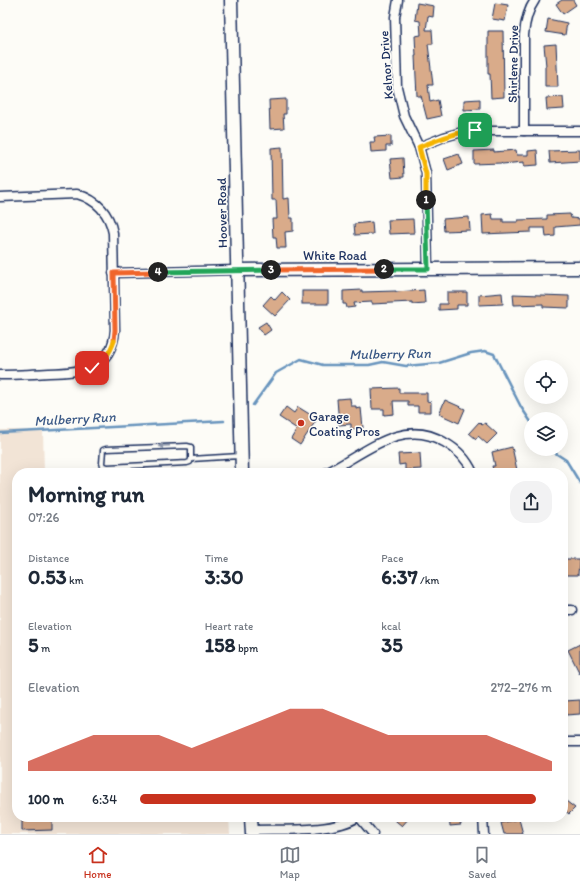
<!DOCTYPE html>
<html lang="en">
<head>
<meta charset="utf-8">
<style>
	:root { --surface:#fff; --page:#f2f2f3; --text:#1f2937; --muted:#747a83; --line:#e0e1e3; --accent:#c8321e }
	body { margin:0; font-family:Itim,sans-serif; background:var(--page); color:var(--text); height:100vh; display:flex; flex-direction:column; font-size:15px; white-space:nowrap }
	* { box-sizing:border-box; margin:0 }
	p { font-size:13px; color:var(--muted) }
	.icon { flex:none; width:22px; height:22px; fill:none; stroke:currentColor; stroke-width:2; stroke-linecap:round; stroke-linejoin:round }
	.map { position:relative; flex:1; overflow:hidden }
	.details { position:absolute; left:12px; top:468px; width:556px; height:354px; display:flex; flex-direction:column; background:var(--surface); border-radius:16px; box-shadow:0 4px 16px #0002 }
	.details>* { flex:none }
	.fabs { position:absolute; left:524px; top:360px; display:grid; gap:8px }
	.fabs a { display:grid; place-items:center; width:44px; height:44px; border-radius:50%; background:var(--surface); box-shadow:0 4px 16px #0002; font-size:20px }
	.pin { position:absolute; display:grid; place-items:center; width:34px; height:34px; color:#fff; margin:-17px; border-radius:8px; box-shadow:0 2px 6px #0006 }
	.km { position:absolute; width:20px; height:20px; margin:-10px; border-radius:50%; background:#222; color:#fff; font-size:11px; line-height:20px; text-align:center }
	.round { display:grid; place-items:center; flex:none; width:42px; height:42px; border-radius:16px; background:var(--page) }
	.headline { display:flex; align-items:center; justify-content:space-between; height:68px; padding:0 16px }
	h1 { font-size:22px; font-weight:700; line-height:30px }
	.metrics { display:grid; grid-template-columns:repeat(3,1fr); gap:6px; height:68px; padding:4px 16px }
	.metrics div { display:grid; align-content:center }
	.metrics b { font-size:20px; font-weight:700 }
	.metrics small { font-size:11px; font-weight:400 }
	.metrics p { font-size:11px }
	.chart { height:112px; padding:8px 16px }
	.chart p { display:flex; justify-content:space-between }
	.chart svg { width:100%; height:72px; margin-top:4px; fill:var(--accent); opacity:.7 }
	ul { padding:0 16px; list-style:none; font-size:13px }
	li { display:grid; grid-template-columns:64px 48px 1fr; align-items:center; height:30px }
	li i { height:10px; border-radius:5px; background:var(--accent) }
	.dock { display:flex; justify-content:space-around; align-items:center; height:56px; border-top:1px solid var(--line); background:var(--surface); font-size:11px; color:var(--muted) }
	.dock a { display:grid; justify-items:center; gap:2px }
	.dock .on { color:var(--accent) }
	.map>svg:first-child { display:block }
	.built { fill:#f2e4d6 }
	.lines { fill:none; stroke-linecap:round; stroke-linejoin:round }
	.stream { stroke:#6894bd; stroke-width:2.5 }
	.building { fill:#d9ab8a; stroke:#1b2f5e }
	.lane-casing { stroke:#1b2f5e; stroke-width:7 }
	.street-casing { stroke:#1b2f5e; stroke-width:11 }
	.secondary-casing { stroke:#1b2f5e; stroke-width:15 }
	.lane { stroke:#fdfcf7; stroke-width:4 }
	.street { stroke:#fdfcf7; stroke-width:8 }
	.secondary { stroke:#fdfcf7; stroke-width:12 }
	.oneway { fill:#8c96aa }
	.split-1-casing { stroke:#fff; stroke-width:8 }
	.split-2-casing { stroke:#fff; stroke-width:8 }
	.split-3-casing { stroke:#fff; stroke-width:8 }
	.split-4-casing { stroke:#fff; stroke-width:8 }
	.split-5-casing { stroke:#fff; stroke-width:8 }
	.split-6-casing { stroke:#fff; stroke-width:8 }
	.split-1 { stroke:#f5b400; stroke-width:5 }
	.split-2 { stroke:#22a559; stroke-width:5 }
	.split-3 { stroke:#f0652b; stroke-width:5 }
	.split-4 { stroke:#22a559; stroke-width:5 }
	.split-5 { stroke:#f0652b; stroke-width:5 }
	.split-6 { stroke:#f5b400; stroke-width:5 }
	.poi-dot { fill:#c8321e; stroke:#fdfcf7; stroke-width:1.5 }
	.labels { text-anchor:middle; dominant-baseline:central; stroke-width:3; stroke-linejoin:round; paint-order:stroke }
	.street-label { font-size:13px; fill:#1b2f5e; stroke:#fdfcf7 }
	.poi-label { font-size:13px; fill:#1b2f5e; stroke:#fdfcf7; text-anchor:start }
	.water-label { font-size:14px; font-style:italic; fill:#3b5986; stroke:#fdfcf7 }
</style>
</head>
<body>
<div class="map">
<svg width="580" height="834" viewBox="0 0 580 834">
	<rect width="100%" height="100%" fill="#fdfcf7"/>
	<filter id="ink" filterUnits="userSpaceOnUse"><feTurbulence type="fractalNoise" baseFrequency=".025" numOctaves="2"/><feDisplacementMap in="SourceGraphic" scale="8" xChannelSelector="R" yChannelSelector="G"/><feConvolveMatrix kernelMatrix="1 2 1 2 8 2 1 2 1" color-interpolation-filters="sRGB"/></filter>
	<g filter="url(#ink)">
		<polygon class="built" points="0,430 43,430 44,473 17,473 17,817 229,817 230,834 0,834"/>
		<g class="lines">
			<g class="stream">
				<polyline points="253,405 276,373 301,359 323,365 369,365 383,362 406,366 439,363 471,353 485,351 494,354 521,407 531,422"/>
				<polyline points="0,433 224,421"/>
				<polyline points="549,449 566,460 580,483"/>
			</g>
		</g>
		<g class="building">
			<polygon points="562,0 573,0 576,5 563,14 556,4"/>
			<polygon points="417,3 434,6 433,17 428,16 426,30 432,30 433,44 428,44 433,85 428,85 430,102 438,100 441,116 427,119 421,96 417,96 416,77 415,56 416,56 415,36 421,35 420,21 415,20"/>
			<polygon points="495,3 508,5 505,21 492,19"/>
			<polygon points="548,19 567,23 565,35 546,32"/>
			<polygon points="488,31 503,31 504,97 491,98 490,74 488,74"/>
			<polygon points="556,44 558,87 545,87 545,66 546,66 544,45"/>
			<polygon points="563,97 564,109 547,110 546,98"/>
			<polygon points="286,99 286,114 283,114 284,128 270,129 269,100"/>
			<polygon points="480,99 480,109 464,110 464,100"/>
			<polygon points="391,136 391,146 386,146 386,151 371,152 370,142 375,142 374,137"/>
			<polygon points="282,147 283,199 289,198 290,218 293,218 293,231 285,232 286,248 277,248 276,237 273,237 272,219 277,219 276,200 272,200 271,148"/>
			<polygon points="494,150 494,152 516,150 517,155 528,155 528,151 537,150 538,165 524,166 524,162 502,164 501,163 474,164 474,151"/>
			<polygon points="580,150 580,161 550,163 549,151"/>
			<polygon points="459,154 463,164 448,170 444,159"/>
			<polygon points="403,158 404,177 392,178 390,159"/>
			<polygon points="492,214 493,219 503,219 503,222 518,222 518,220 547,219 547,215 570,214 571,218 580,219 580,225 555,227 555,236 546,237 545,228 531,228 531,232 483,234 482,215"/>
			<polygon points="469,217 470,230 444,231 443,219"/>
			<polygon points="413,219 414,233 389,234 388,220"/>
			<polygon points="372,222 373,234 355,235 354,224"/>
			<polygon points="362,290 362,292 396,291 396,292 424,290 425,303 412,304 412,302 372,304 372,302 354,303 355,307 347,308 346,304 343,304 343,291"/>
			<rect x="302" y="291" width="26" height="13"/>
			<polygon points="282,292 290,300 275,316 263,305 271,296 275,300"/>
			<polygon points="447,292 467,292 467,305 457,305 457,309 439,310 439,304 447,304"/>
			<polygon points="502,293 503,304 479,305 479,295"/>
			<polygon points="513,294 569,296 569,308 543,307 543,304 514,305"/>
			<polygon points="266,322 271,330 264,335 258,327"/>
			<polygon points="399,388 399,393 427,393 427,401 431,402 431,412 418,412 418,406 408,406 408,401 393,401 394,414 384,415 384,409 372,409 371,389"/>
			<polygon points="350,398 351,406 356,406 356,409 361,408 363,428 351,429 351,424 339,425 337,399"/>
			<polygon points="445,400 465,409 459,423 439,414"/>
			<polygon points="286,407 294,413 298,407 311,415 312,412 319,416 300,445 291,439 297,429 279,417"/>
			<polygon points="479,422 482,425 485,423 497,434 487,444 478,436 476,439 469,433"/>
			<polygon points="512,447 517,470 503,473 494,473 492,466 495,466 492,452"/>
			<polygon points="420,453 421,469 405,470 405,464 399,465 398,454"/>
			<polygon points="563,559 579,559 578,575 563,575"/>
			<polygon points="580,644 580,674 568,650"/>
			<polygon points="580,700 580,714 566,715 565,701"/>
			<polygon points="566,801 575,808 569,814 563,809 563,805"/>
			<polygon points="22,817 52,817 52,830 22,831"/>
			<polygon points="391,817 410,817 402,826"/>
			<polygon points="449,817 460,817 461,825 450,826"/>
			<polygon points="519,819 523,834 504,834 501,823"/>
		</g>
		<g class="lines">
			<g class="lane-casing">
				<polyline id="lane" points="191,459 191,447 187,446 106,449 103,450 102,463 103,466 108,467 187,463 190,462 191,459 240,456"/>
			</g>
			<g class="street-casing">
				<g id="street">
					<polyline points="398,0 395,17 397,87 404,116 419,147 426,173 428,269"/>
					<path d="M524,131V35C525,22 528,10 535,0"/>
					<polyline points="419,147 444,137 466,131 580,131"/>
					<path d="M0,197L77,194C97,200 109,212 113,233L115,330C112,370 81,372 49,373C33,374 16,375 0,375"/>
					<polyline points="113,273 238,270"/>
					<path d="M326,473C363,455 402,416 444,442C457,449 467,459 473,473"/>
					<polyline points="563,610 572,610"/>
					<polyline points="563,742 580,742"/>
					<polyline points="359,817 373,834"/>
					<polyline points="483,817 484,834"/>
					<path d="M251,830C281,829 333,833 358,817"/>
				</g>
			</g>
			<g class="secondary-casing">
				<g id="secondary">
					<polyline points="231,0 242,473"/>
					<polyline points="238,270 580,268"/>
					<polyline points="251,817 252,834"/>
				</g>
			</g>
			<use href="#lane" class="lane"/>
			<use href="#street" class="street"/>
			<use href="#secondary" class="secondary"/>
		</g>
		<defs><path id="oneway-solid" d="M-6-.8H1V-3.2L6.5 0L1 3.2V.8H-6Z"/></defs>
		<use class="oneway" href="#oneway-solid" transform="translate(164 446) rotate(178)"/>
	</g>
	<g class="lines" filter="url(#ink)">
		<g class="split-1-casing">
			<path id="split-1" d="M426,200V174L419,147C437,140 456,132 475,130"/>
		</g>
		<g class="split-2-casing">
			<polyline id="split-2" points="384,269 428,269 426,200"/>
		</g>
		<g class="split-3-casing">
			<polyline id="split-3" points="271,270 384,269"/>
		</g>
		<g class="split-4-casing">
			<polyline id="split-4" points="158,272 271,270"/>
		</g>
		<g class="split-5-casing">
			<polyline id="split-5" points="114,341 115,330 114,273 158,272"/>
		</g>
		<g class="split-6-casing">
			<path id="split-6" d="M92,368C103,361 110,354 114,341"/>
		</g>
		<use href="#split-1" class="split-1"/>
		<use href="#split-2" class="split-2"/>
		<use href="#split-3" class="split-3"/>
		<use href="#split-4" class="split-4"/>
		<use href="#split-5" class="split-5"/>
		<use href="#split-6" class="split-6"/>
	</g>
	<circle class="poi-dot" cx="301" cy="423" r="4"/>
	<g class="labels">
		<g class="street-label">
			<text transform="translate(513 64) rotate(-89)">Shirlene Drive</text>
			<text transform="translate(386 65) rotate(-94)">Kelnor Drive</text>
			<text transform="translate(222 213) rotate(-91)">Hoover Road</text>
			<text x="335" y="255">White Road</text>
		</g>
		<g class="poi-label">
			<text x="309" y="416">Garage<tspan x="309" dy="15">Coating Pros</tspan></text>
		</g>
		<g class="water-label">
			<text transform="translate(390 354) rotate(-1)">Mulberry Run</text>
			<text transform="translate(75 419) rotate(-3)">Mulberry Run</text>
		</g>
	</g>
</svg>
<div class="fabs">
<a><svg class="icon" aria-label="locate" viewBox="0 0 24 24"><circle cx="12" cy="12" r="6"/><path d="M12 2v4M12 18v4M2 12h4M18 12h4"/></svg></a>
<a><svg class="icon" aria-label="layers" viewBox="0 0 24 24"><path d="M12 4l9 5-9 5-9-5zM3 14l9 5 9-5"/></svg></a>
</div>
<div class="pin" style="left:475px;top:130px;background:#1e9e55"><svg class="icon" aria-label="arrive" viewBox="0 0 24 24"><path d="M6 21V4h12l-3 4 3 4H6"/></svg></div>
<div class="pin" style="left:92px;top:368px;background:#d93025"><svg class="icon" aria-label="check" viewBox="0 0 24 24"><path d="M5 12l5 5 9-10"/></svg></div>
<b class="km" style="left:426px;top:200px">1</b>
<b class="km" style="left:384px;top:269px">2</b>
<b class="km" style="left:271px;top:270px">3</b>
<b class="km" style="left:158px;top:272px">4</b>
<section class="details">
<div class="headline"><div><h1>Morning run</h1><p>07:26</p></div><a class="round"><svg class="icon" aria-label="share" viewBox="0 0 24 24"><path d="M12 15V3M7 8l5-5 5 5M5 13v7h14v-7"/></svg></a></div>
<div class="metrics">
<div><p>Distance</p><b>0.53<small> km</small></b></div>
<div><p>Time</p><b>3:30</b></div>
<div><p>Pace</p><b>6:37<small> /km</small></b></div>
</div>
<div class="metrics">
<div><p>Elevation</p><b>5<small> m</small></b></div>
<div><p>Heart rate</p><b>158<small> bpm</small></b></div>
<div><p>kcal</p><b>35</b></div>
</div>
<div class="chart"><p><span>Elevation</span>272–276 m</p>
<svg viewBox="0 0 160 44" preserveAspectRatio="none"><path d="M0 44V38L10 30L20 22L30 22L40 22L50 30L60 22L70 14L80 6L90 6L100 14L110 22L120 22L130 22L140 22L150 30L160 38V44z"/></svg>
</div>
<ul>
<li><b>100 m</b>6:34<i style="width:96%"></i></li>
</ul>
</section>
</div>
<nav class="dock">
<a class="on"><svg class="icon" aria-label="home" viewBox="0 0 24 24"><path d="M3 11l9-7 9 7M6 9v11h12V9"/></svg>Home</a>
<a><svg class="icon" aria-label="map" viewBox="0 0 24 24"><path d="M3 6l6-2 6 2 6-2v14l-6 2-6-2-6 2zM9 4v14M15 6v14"/></svg>Map</a>
<a><svg class="icon" aria-label="saved" viewBox="0 0 24 24"><path d="M7 4h10v16l-5-4-5 4z"/></svg>Saved</a>
</nav>
</body>
</html>
